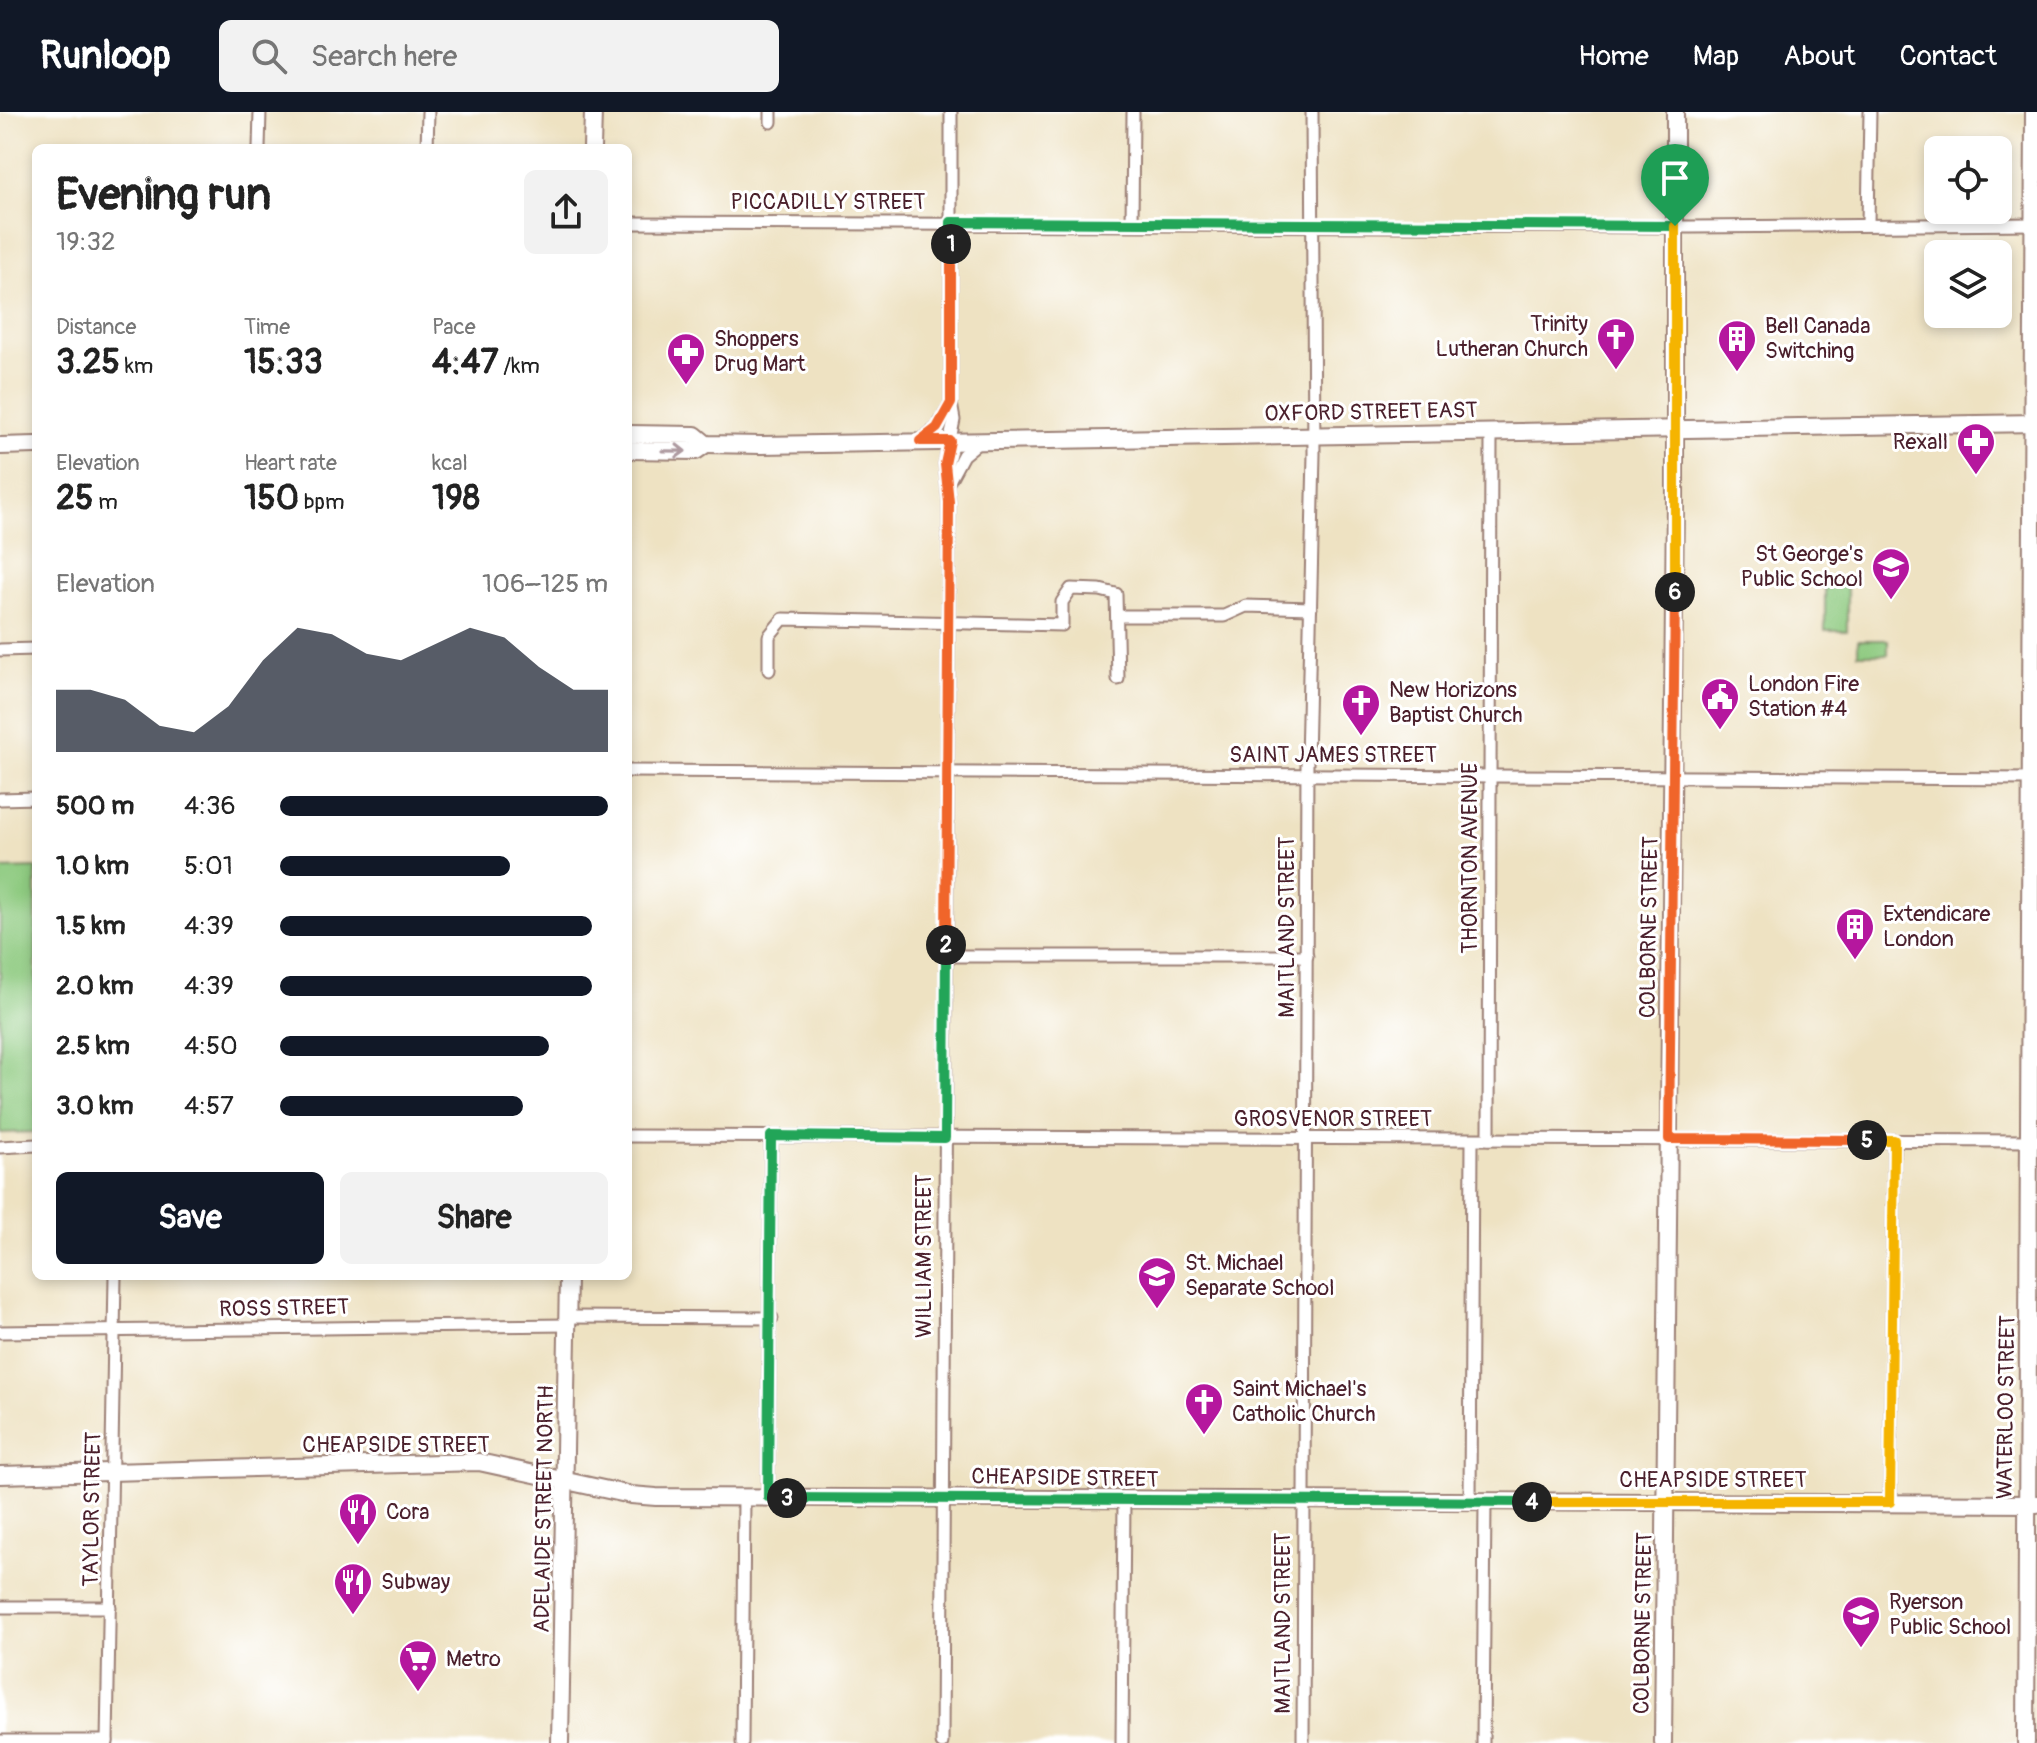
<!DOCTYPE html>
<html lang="en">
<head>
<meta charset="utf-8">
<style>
	:root { --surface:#fff; --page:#f2f2f2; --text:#222; --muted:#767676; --accent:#111827 }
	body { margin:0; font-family:Pangolin,sans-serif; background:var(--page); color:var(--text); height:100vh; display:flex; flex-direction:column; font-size:30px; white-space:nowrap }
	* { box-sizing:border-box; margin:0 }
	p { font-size:26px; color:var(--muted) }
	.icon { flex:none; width:44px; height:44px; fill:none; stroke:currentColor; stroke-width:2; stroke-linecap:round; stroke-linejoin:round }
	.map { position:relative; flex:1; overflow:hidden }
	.sheet { position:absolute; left:32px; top:32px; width:600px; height:1136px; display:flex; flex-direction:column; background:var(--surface); border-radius:12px; box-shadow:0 4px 12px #0003 }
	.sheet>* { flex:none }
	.controls { position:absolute; left:1924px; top:24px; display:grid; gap:16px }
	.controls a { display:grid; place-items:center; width:88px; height:88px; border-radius:12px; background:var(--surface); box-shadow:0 4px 12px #0003; font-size:40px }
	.pin { position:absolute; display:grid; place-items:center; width:68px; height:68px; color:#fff; margin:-82px -34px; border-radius:50% 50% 50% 0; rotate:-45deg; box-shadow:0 0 8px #0007 }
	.pin .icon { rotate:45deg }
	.km { position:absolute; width:40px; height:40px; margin:-20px; border-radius:50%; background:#222; color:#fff; font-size:22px; line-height:40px; text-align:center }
	.round { display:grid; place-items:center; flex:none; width:84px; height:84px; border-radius:12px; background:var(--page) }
	.summary { display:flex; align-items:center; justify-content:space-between; height:136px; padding:0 24px }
	h1 { font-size:44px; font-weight:700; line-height:60px }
	.stats { display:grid; grid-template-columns:repeat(3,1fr); gap:12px; height:136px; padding:8px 24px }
	.stats div { display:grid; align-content:center }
	.stats b { font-size:34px; font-weight:700 }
	.stats small { font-size:22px; font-weight:400 }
	.stats p { font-size:22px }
	.chart { height:224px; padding:16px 24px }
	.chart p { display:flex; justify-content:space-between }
	.chart svg { width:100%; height:144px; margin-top:8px; fill:var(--accent); opacity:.7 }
	.primary-button { display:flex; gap:16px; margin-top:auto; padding:16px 24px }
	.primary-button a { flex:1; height:92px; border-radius:12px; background:var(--accent); color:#fff; font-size:32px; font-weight:700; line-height:92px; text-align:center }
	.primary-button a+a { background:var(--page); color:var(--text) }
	ul { padding:0 24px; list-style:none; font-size:26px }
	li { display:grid; grid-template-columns:128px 96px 1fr; align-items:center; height:60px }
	li i { height:20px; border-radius:10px; background:var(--accent) }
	header { display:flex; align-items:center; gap:48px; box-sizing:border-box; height:112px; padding:0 40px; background:var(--accent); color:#fff }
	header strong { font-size:38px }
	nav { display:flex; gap:44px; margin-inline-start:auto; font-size:28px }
	.search { width:560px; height:72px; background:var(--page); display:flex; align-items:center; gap:20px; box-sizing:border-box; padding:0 28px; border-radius:12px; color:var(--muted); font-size:30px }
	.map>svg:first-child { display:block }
	.green { fill:#8eca80; stroke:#6c7456; stroke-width:2 }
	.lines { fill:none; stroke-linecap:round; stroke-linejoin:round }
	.street-casing { stroke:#9c8076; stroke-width:15 }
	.secondary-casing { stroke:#9c8076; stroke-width:20 }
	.street { stroke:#fff; stroke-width:11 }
	.secondary { stroke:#fff; stroke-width:16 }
	.oneway { stroke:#ae9aa0 }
	.split-1-casing { stroke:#fff; stroke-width:16 }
	.split-2-casing { stroke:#fff; stroke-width:16 }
	.split-3-casing { stroke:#fff; stroke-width:16 }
	.split-4-casing { stroke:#fff; stroke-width:16 }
	.split-5-casing { stroke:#fff; stroke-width:16 }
	.split-6-casing { stroke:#fff; stroke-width:16 }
	.split-7-casing { stroke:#fff; stroke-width:16 }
	.split-1 { stroke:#22a559; stroke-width:10 }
	.split-2 { stroke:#f0652b; stroke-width:10 }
	.split-3 { stroke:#22a559; stroke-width:10 }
	.split-4 { stroke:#22a559; stroke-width:10 }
	.split-5 { stroke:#f5b400; stroke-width:10 }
	.split-6 { stroke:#f0652b; stroke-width:10 }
	.split-7 { stroke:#f5b400; stroke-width:10 }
	.labels { text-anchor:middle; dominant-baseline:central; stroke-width:6; stroke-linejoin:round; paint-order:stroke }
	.street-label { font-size:22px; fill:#4a1f2b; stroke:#fff }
	.poi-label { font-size:22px; fill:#4a1f2b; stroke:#fff; text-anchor:start }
</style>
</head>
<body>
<header>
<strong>Runloop</strong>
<div class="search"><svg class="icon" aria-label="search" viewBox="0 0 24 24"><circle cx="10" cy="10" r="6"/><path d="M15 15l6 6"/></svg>Search here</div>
<nav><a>Home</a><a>Map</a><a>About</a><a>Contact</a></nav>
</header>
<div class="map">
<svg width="2037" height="1631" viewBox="0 0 2037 1631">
	<rect width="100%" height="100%" fill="#fff"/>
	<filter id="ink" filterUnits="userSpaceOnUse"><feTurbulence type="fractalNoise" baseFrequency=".0125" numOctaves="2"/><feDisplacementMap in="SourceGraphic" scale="16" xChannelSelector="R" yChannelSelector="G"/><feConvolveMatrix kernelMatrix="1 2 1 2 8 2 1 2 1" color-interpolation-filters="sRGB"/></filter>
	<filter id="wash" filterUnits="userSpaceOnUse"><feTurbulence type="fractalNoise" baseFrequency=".006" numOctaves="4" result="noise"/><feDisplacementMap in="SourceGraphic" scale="32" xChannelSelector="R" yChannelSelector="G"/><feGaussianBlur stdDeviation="1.8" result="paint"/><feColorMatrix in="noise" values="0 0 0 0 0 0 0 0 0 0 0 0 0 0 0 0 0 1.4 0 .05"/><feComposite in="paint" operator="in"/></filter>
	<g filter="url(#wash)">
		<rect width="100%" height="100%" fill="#eee2c2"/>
		<g class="green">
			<rect x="1825" y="470" width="22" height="49"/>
			<rect x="1858" y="528" width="30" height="14"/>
			<polygon points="36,756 36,1020 0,1021 0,757"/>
		</g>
	</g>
	<g filter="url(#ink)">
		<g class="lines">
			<g class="street-casing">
				<g id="street">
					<polyline points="771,10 771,0"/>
					<polyline points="259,36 260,0"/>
					<polyline points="427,36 428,0"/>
					<polyline points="628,111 1691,115 2037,112"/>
					<polyline points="1868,111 1870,0"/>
					<polyline points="1132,112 1133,0"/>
					<polyline points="920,329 937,316 951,292"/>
					<polyline points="949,369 963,343 980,329"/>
					<polyline points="1118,504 1224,504 1246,494 1311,496"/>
					<polyline points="0,538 36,537"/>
					<polyline points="769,558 769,524 783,507 1062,513 1062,490 1071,477 1100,478 1116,482 1118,567"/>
					<polyline points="628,659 2036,667"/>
					<polyline points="0,687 36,686"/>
					<polyline points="946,844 1307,844"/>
					<polyline points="628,1024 2037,1029"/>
					<polyline points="1489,1027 1491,320"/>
					<polyline points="0,1035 36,1033"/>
					<polyline points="568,1205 772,1206"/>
					<polyline points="0,1220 568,1213"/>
					<polyline points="768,1385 771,1024"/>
					<polyline points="1470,1390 1472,1028"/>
					<polyline points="1890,1390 1894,1028"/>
					<polyline points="0,1495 110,1495"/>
					<polyline points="0,1629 107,1629"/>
					<polyline points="107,1631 115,1164"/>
					<polyline points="742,1631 744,1386"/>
					<polyline points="942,1631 949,390 945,352 954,308 951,291 951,0"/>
					<polyline points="1122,1631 1124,1388"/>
					<polyline points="1303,1631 1307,649 1314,342 1312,0"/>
					<polyline points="1483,1631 1485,1390"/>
				</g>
			</g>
			<g class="secondary-casing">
				<g id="secondary">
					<polyline points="592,36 593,0"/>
					<polyline points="628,322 695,323 706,332 761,333 2037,311"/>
					<polyline points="0,334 36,333"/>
					<polyline points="628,338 696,339 706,332"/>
					<polyline points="0,1363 479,1350 631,1383 656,1385 2037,1392"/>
					<polyline points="560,1631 568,1164"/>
					<polyline points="1663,1631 1675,387 1675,0"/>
					<polyline points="2026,1631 2034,0"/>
				</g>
			</g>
			<use href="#street" class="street"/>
			<use href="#secondary" class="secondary"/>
		</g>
		<defs><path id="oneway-shaft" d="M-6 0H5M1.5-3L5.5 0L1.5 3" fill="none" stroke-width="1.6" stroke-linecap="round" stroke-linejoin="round" transform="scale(2)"/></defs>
		<use class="oneway" href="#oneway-shaft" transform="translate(674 339) rotate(1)"/>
	</g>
	<g class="lines" filter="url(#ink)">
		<g class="split-1-casing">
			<polyline id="split-1" points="951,132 951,110 1675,114"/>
		</g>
		<g class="split-2-casing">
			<polyline id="split-2" points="946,833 949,390 945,352 950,329 920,329 937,316 951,291 951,132"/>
		</g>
		<g class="split-3-casing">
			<polyline id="split-3" points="787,1386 768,1385 771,1024 945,1026 946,833"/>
		</g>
		<g class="split-4-casing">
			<polyline id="split-4" points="787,1386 1532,1390"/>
		</g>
		<g class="split-5-casing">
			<polyline id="split-5" points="1532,1390 1890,1390 1894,1028 1867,1028"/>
		</g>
		<g class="split-6-casing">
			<polyline id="split-6" points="1675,480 1669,1027 1867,1028"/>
		</g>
		<g class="split-7-casing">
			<polyline id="split-7" points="1675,480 1675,114"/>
		</g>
		<use href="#split-1" class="split-1"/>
		<use href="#split-2" class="split-2"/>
		<use href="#split-3" class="split-3"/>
		<use href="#split-4" class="split-4"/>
		<use href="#split-5" class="split-5"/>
		<use href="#split-6" class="split-6"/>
		<use href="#split-7" class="split-7"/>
	</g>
	<defs>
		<g id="church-pin" transform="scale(2)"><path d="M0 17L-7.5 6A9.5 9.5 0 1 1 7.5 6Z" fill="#b5179e" stroke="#fff"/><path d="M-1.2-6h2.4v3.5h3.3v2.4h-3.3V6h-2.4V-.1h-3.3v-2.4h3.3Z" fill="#fff"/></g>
		<g id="building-pin" transform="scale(2)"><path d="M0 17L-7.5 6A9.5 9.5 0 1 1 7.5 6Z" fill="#b5179e" stroke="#fff"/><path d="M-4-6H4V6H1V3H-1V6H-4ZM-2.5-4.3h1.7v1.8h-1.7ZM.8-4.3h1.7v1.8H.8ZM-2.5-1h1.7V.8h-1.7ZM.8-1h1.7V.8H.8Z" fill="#fff"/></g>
		<g id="pharmacy-pin" transform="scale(2)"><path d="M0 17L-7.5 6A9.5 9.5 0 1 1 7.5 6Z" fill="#b5179e" stroke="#fff"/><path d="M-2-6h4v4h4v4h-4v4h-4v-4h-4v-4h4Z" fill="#fff"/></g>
		<g id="school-pin" transform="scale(2)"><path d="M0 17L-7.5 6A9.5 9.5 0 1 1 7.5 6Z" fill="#b5179e" stroke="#fff"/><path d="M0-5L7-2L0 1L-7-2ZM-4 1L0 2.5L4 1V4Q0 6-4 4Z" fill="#fff"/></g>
		<g id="civic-pin" transform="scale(2)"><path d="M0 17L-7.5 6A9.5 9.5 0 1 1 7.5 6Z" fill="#b5179e" stroke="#fff"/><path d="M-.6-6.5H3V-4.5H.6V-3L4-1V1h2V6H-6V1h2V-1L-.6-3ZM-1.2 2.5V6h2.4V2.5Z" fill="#fff"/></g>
		<g id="restaurant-pin" transform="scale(2)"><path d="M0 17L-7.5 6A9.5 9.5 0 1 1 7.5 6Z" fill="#b5179e" stroke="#fff"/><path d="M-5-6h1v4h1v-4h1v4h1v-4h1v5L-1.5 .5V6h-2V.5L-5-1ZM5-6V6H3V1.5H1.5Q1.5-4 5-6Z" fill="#fff"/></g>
		<g id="supermarket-pin" transform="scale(2)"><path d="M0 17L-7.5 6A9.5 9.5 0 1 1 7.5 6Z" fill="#b5179e" stroke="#fff"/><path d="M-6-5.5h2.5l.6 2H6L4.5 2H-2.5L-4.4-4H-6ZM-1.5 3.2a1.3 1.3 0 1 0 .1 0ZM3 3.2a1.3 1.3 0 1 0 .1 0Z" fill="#fff"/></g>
	</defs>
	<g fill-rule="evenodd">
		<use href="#church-pin" x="1616" y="225"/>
		<use href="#building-pin" x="1737" y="227"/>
		<use href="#pharmacy-pin" x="686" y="240"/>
		<use href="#pharmacy-pin" x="1976" y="330"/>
		<use href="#school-pin" x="1891" y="455"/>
		<use href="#civic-pin" x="1720" y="585"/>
		<use href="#church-pin" x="1361" y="591"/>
		<use href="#building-pin" x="1855" y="815"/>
		<use href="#school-pin" x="1157" y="1164"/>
		<use href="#church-pin" x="1204" y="1290"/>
		<use href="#restaurant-pin" x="358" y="1400"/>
		<use href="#restaurant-pin" x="353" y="1470"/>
		<use href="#school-pin" x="1861" y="1503"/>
		<use href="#supermarket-pin" x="418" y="1547"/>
	</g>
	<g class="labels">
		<g class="street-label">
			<text x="828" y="90">PICCADILLY STREET</text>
			<text transform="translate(1371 300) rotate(-1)">OXFORD STREET EAST</text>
			<text x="1333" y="643">SAINT JAMES STREET</text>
			<text transform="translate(1470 746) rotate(-90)">THORNTON AVENUE</text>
			<text transform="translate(1287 815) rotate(-90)">MAITLAND STREET</text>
			<text transform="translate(1649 815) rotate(-89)">COLBORNE STREET</text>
			<text x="1333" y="1007">GROSVENOR STREET</text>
			<text transform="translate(924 1144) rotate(-90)">WILLIAM STREET</text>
			<text transform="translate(284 1196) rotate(-1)">ROSS STREET</text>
			<text transform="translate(2006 1295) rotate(-89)">WATERLOO STREET</text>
			<text x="396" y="1333">CHEAPSIDE STREET</text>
			<text transform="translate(1065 1366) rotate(1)">CHEAPSIDE STREET</text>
			<text x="1713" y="1368">CHEAPSIDE STREET</text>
			<text transform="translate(92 1397) rotate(-89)">TAYLOR STREET</text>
			<text transform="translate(544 1397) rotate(-89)">ADELAIDE STREET NORTH</text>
			<text transform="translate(1283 1511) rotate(-90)">MAITLAND STREET</text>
			<text transform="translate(1643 1511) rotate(-89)">COLBORNE STREET</text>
		</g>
		<g class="poi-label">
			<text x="1588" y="212" text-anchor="end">Trinity<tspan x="1588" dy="25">Lutheran Church</tspan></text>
			<text x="1765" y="214">Bell Canada<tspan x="1765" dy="25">Switching</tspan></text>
			<text x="714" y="227">Shoppers<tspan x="714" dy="25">Drug Mart</tspan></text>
			<text x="1948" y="330" text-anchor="end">Rexall</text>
			<text x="1863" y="442" text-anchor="end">St George's<tspan x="1863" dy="25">Public School</tspan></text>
			<text x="1748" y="572">London Fire<tspan x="1748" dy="25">Station #4</tspan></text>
			<text x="1389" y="578">New Horizons<tspan x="1389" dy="25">Baptist Church</tspan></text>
			<text x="1883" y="802">Extendicare<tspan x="1883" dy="25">London</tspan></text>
			<text x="1185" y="1151">St. Michael<tspan x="1185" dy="25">Separate School</tspan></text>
			<text x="1232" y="1277">Saint Michael's<tspan x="1232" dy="25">Catholic Church</tspan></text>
			<text x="386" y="1400">Cora</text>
			<text x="381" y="1470">Subway</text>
			<text x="1889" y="1490">Ryerson<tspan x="1889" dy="25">Public School</tspan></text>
			<text x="446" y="1547">Metro</text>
		</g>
	</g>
</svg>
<div class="controls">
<a><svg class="icon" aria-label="locate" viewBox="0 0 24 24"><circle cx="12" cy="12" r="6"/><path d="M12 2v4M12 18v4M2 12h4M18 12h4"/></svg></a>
<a><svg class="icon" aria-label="layers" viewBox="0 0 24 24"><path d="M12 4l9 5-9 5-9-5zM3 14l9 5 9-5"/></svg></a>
</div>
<div class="pin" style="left:1675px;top:114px;background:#1e9e55"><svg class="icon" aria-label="arrive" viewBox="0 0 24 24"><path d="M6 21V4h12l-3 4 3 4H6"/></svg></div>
<b class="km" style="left:951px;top:132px">1</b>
<b class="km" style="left:946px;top:833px">2</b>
<b class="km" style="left:787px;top:1386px">3</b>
<b class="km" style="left:1532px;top:1390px">4</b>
<b class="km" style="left:1867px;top:1028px">5</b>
<b class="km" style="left:1675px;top:480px">6</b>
<section class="sheet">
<div class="summary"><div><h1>Evening run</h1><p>19:32</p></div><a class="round"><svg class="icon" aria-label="share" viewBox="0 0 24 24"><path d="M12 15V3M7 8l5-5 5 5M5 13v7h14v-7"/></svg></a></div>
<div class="stats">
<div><p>Distance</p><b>3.25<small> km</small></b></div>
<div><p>Time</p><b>15:33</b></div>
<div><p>Pace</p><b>4:47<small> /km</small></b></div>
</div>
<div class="stats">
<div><p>Elevation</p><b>25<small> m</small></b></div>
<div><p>Heart rate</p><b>150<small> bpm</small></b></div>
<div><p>kcal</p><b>198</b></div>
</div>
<div class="chart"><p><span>Elevation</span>106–125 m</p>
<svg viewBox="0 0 160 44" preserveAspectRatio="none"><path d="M0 44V25L10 25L20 28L30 36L40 38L50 30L60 16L70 6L80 8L90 14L100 16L110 11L120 6L130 9L140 18L150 25L160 25V44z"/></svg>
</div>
<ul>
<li><b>500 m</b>4:36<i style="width:100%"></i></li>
<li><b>1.0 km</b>5:01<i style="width:70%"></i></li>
<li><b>1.5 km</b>4:39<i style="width:95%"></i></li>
<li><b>2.0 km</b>4:39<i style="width:95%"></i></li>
<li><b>2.5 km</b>4:50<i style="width:82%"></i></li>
<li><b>3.0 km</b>4:57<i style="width:74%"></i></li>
</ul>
<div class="primary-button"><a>Save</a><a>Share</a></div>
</section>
</div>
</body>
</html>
